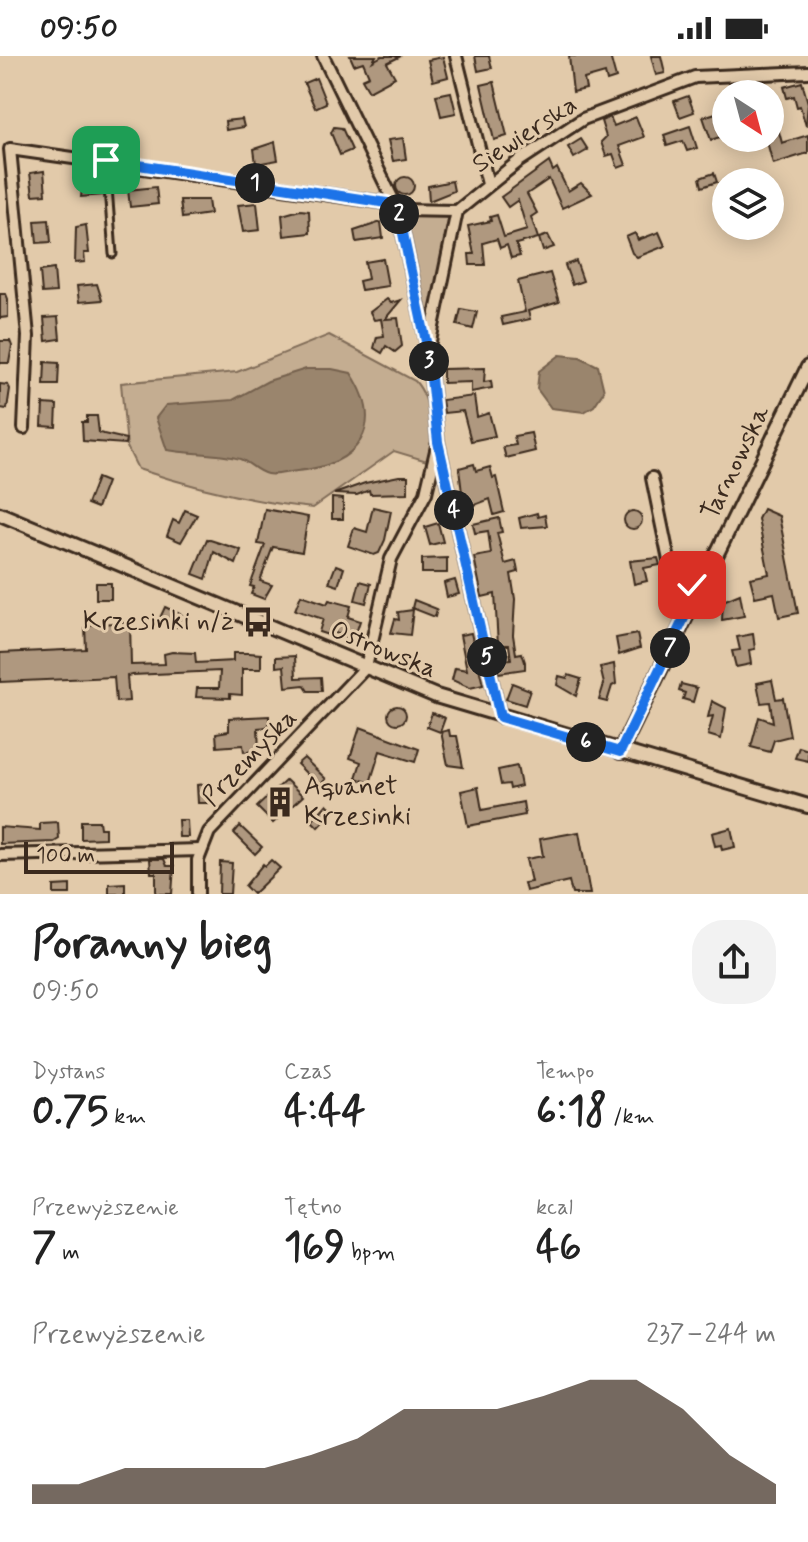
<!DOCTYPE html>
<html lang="pl">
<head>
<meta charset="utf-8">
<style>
	:root { --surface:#fff; --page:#f2f2f2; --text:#222; --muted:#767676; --accent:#3b2a1e }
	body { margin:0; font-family:Mynerve,sans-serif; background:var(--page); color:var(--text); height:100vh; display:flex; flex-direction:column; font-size:30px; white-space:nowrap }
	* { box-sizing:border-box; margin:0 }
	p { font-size:26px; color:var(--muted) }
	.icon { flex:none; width:44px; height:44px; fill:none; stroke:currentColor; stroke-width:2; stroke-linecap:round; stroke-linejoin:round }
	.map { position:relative; height:838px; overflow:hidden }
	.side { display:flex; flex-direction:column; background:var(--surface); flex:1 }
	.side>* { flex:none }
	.needle { width:52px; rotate:144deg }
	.tools { position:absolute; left:712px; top:24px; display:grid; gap:16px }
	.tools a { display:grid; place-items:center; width:72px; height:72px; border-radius:50%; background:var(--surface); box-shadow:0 4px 20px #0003; font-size:40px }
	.scale { position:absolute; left:24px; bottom:20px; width:150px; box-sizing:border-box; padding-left:8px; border:4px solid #3b2a1e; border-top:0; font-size:22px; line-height:28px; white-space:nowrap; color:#3b2a1e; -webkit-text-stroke:6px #e2caaa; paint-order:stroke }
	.pin { position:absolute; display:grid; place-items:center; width:68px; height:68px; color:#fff; margin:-34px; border-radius:16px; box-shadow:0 4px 12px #0006 }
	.km { position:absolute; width:40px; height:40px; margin:-20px; border-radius:50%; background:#222; color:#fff; font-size:22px; line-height:40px; text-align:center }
	.round { display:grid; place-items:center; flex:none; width:84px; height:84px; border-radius:32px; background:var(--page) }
	.overview { display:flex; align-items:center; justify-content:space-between; height:136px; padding:0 32px }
	h1 { font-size:44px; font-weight:700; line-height:60px }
	.figures { display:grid; grid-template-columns:repeat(3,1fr); gap:12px; height:136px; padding:8px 32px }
	.figures div { display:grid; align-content:center }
	.figures b { font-size:40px; font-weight:700 }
	.figures small { font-size:22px; font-weight:400 }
	.figures p { font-size:22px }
	.chart { height:224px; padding:16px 32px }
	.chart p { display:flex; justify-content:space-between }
	.chart svg { width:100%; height:144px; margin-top:8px; fill:var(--accent); opacity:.7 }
	.status { display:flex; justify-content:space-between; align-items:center; height:56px; padding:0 40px; background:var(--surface); direction:ltr }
	.status svg { height:22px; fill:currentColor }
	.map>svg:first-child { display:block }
	.green { fill:#c4ad91; stroke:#806c58; stroke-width:2 }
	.water { fill:#9a856d; stroke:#74614d; stroke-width:2 }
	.building { fill:#af987f; stroke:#3b2a1e; stroke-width:2 }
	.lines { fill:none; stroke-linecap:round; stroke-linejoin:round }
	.service-casing { stroke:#3b2a1e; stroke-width:11 }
	.minor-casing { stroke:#3b2a1e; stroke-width:16 }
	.tertiary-casing { stroke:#3b2a1e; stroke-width:18 }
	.service { stroke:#e2caaa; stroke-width:5 }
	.minor { stroke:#e2caaa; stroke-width:10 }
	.tertiary { stroke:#e2caaa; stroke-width:12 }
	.route-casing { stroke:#fff; stroke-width:16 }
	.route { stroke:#1a73e8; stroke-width:10 }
	.labels { text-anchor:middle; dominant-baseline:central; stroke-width:6; stroke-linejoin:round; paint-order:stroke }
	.street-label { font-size:26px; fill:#3b2a1e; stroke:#e2caaa }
	.poi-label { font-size:26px; fill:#3b2a1e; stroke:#e2caaa; text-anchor:end }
</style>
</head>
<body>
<div class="status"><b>09:50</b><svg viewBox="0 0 49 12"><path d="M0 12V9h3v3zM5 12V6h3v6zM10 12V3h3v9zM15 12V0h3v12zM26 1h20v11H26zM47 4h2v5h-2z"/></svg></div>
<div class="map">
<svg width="808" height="838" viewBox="0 0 808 838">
	<rect width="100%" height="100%" fill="#e2caaa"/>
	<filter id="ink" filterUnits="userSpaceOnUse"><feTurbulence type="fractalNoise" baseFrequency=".0125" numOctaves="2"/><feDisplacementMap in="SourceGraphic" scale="16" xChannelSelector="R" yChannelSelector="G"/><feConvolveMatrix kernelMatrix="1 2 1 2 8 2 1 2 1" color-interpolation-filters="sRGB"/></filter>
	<g filter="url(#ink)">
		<g class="green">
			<polygon points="448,157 453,167 427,276 403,158"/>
			<path d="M329,279L415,325C432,344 435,383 427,405L394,395L313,452C253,446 195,432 138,413L127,391L121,327L237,316Z"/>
		</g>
		<g class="water">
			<polygon points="560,299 580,301 598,310 604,335 594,350 584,356 551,352 537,333 539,315"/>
			<path d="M306,313H332L351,317C387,372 358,409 297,415C288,416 275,420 267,418C257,416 249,406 240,403C218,397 190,398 167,394L156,362L166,349L233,344L268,325Z"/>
		</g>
		<g class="building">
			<polygon points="350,0 376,0 373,5 382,0 401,0 387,7 395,21 369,35 362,23 369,20 363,6 354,9"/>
			<polygon points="475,0 489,0 492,12 478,15"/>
			<polygon points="569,0 610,0 616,22 607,25 605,17 584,23 586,33 573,36"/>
			<polygon points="651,0 661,0 665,17 656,19"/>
			<polygon points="443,1 448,21 433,25 428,4"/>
			<polygon points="316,22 326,47 315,52 304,27"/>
			<polygon points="494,26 507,80 494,84 481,29"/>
			<polygon points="802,26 808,47 806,70 800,50 797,51 794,40 787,42 784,31"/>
			<polygon points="451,36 456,57 441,60 436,39"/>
			<polygon points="688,40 694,56 680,61 674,45"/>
			<polygon points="726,41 726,67 723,67 717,43"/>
			<polygon points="770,53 773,53 782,87 808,79 808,97 773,108 766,82 770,82"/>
			<polygon points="719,56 726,79 711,84 703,61"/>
			<polygon points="610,61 614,70 636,61 644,81 619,90 626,109 618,112 613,98 606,100 601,86 606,81 601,65"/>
			<polygon points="242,63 244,71 226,74 225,65"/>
			<polygon points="690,70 697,92 687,95 683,85 667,90 664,79"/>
			<polygon points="334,71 342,72 352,94 340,99 331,77"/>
			<polygon points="403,82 406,103 393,105 388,84"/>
			<polygon points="581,83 588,94 574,102 568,91"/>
			<polygon points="275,86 278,104 256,108 254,93"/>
			<polygon points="549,106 553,115 557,112 568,135 581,127 592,138 562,152 549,123 527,138 537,157 531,161 538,182 516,188 520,200 511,202 507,189 500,192 497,183 483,187 485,209 470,209 469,198 474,198 468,170 491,165 490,161 497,159 504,181 527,174 518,144 508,151 501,141"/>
			<polygon points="44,115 46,138 33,139 30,117"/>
			<polygon points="714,117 717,126 702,131 700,122"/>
			<circle cx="405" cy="130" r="9"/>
			<polygon points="101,124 103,139 81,141 83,125"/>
			<polygon points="452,125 454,135 429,145 428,130"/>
			<polygon points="156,131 158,148 130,151 128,134"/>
			<polygon points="180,144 208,144 210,158 182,162"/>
			<polygon points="257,147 260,174 243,176 238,149"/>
			<polygon points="300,154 309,155 310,177 284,180 282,159"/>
			<polygon points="49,164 51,186 37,187 35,165"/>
			<polygon points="381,166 383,182 356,186 354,175"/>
			<polygon points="86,169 89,197 84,197 85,206 75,207 76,171"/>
			<polygon points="659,176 665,190 637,201 632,197 626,181 635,177 638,184"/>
			<polygon points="548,179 554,191 543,195 539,182"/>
			<polygon points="383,203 388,230 361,234 359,225 368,223 365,206"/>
			<polygon points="576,205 583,225 572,229 565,209"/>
			<polygon points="54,213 56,236 42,237 40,215"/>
			<polygon points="550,217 559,246 528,255 530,263 503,269 501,261 525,256 518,225"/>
			<polygon points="97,228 102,244 79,246 77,230"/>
			<polygon points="0,238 6,238 8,243 8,261 0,262"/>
			<polygon points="387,243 391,247 401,244 385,263 398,262 402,290 395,296 386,290 382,297 374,292 377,281 384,280 381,263 374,264 370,256"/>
			<polygon points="461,253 477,256 473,273 457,269"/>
			<polygon points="58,261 60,283 46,285 44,262"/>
			<polygon points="0,285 10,285 12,290 9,307 0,307"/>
			<polygon points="45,306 59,307 58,329 44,329"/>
			<polygon points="485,312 484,326 491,325 492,332 471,336 471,326 443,327 443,313"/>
			<polygon points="0,328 8,329 10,333 7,353 0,352"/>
			<polygon points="474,340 477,361 489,357 495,380 471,385 463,355 444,357 442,344"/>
			<polygon points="43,348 57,349 56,371 42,370"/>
			<polygon points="87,360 97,360 99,377 126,383 125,388 83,385 82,366 87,366"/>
			<polygon points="531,377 535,395 506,402 503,391 516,389 514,380"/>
			<polygon points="474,408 476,415 490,411 493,422 496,421 504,456 494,459 490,443 464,453 459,412"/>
			<polygon points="399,420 408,420 408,437 370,438 369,434 357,439 334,438 365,427"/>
			<polygon points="97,422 107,426 97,452 87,448"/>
			<polygon points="332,442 343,443 343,463 332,463"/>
			<polygon points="373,451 391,455 385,484 379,497 374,499 348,490 354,472 367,476"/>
			<polygon points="265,453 308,461 302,496 273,491 260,525 272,529 264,543 251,538 254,531 250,530 265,489 258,488"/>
			<polygon points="763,453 779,460 798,557 779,561 774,537 755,541 750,522 769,518 758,463"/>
			<polygon points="185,454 197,459 181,486 167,480 173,464 179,467"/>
			<circle cx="633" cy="464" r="9"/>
			<polygon points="537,457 538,461 545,459 547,470 521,472 519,462"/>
			<polygon points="499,462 502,476 497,477 505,508 516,505 518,516 511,518 515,543 513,579 516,598 522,597 525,606 525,613 498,617 496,605 511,603 509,589 498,589 495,538 482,541 474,501 491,498 488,475 475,477 473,468"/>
			<polygon points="438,467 443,486 430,489 425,471"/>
			<polygon points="207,483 241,494 236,508 214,496 206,523 193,518"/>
			<polygon points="447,502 447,517 422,517 422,503"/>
			<polygon points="658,502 660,509 644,512 647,525 634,528 630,505"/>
			<polygon points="336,509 344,512 338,530 329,527"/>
			<polygon points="455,524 459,538 447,541 444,527"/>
			<polygon points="360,525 371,528 366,547 355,544"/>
			<rect x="96" y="527" width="15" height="16"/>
			<polygon points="740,538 744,560 722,564 723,545"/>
			<polygon points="301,539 327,548 329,544 351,550 348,561 360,565 354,583 329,575 328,579 319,576 323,563 295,554"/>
			<polygon points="414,544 437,553 435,561 412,552"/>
			<polygon points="165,551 182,559 176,571 159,564"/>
			<polygon points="413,554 410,579 391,577 395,563 399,564 398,556"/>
			<polygon points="130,566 131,609 165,608 164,598 172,596 195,597 196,607 233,605 233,597 249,597 261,598 261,613 242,613 242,639 230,638 230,642 196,641 197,632 219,632 220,615 132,619 127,620 129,645 116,646 114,621 0,626 0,597 86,593 85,569"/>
			<polygon points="471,577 483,629 470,632 452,624 455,612 467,614 460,579"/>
			<polygon points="637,578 640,592 619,599 616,582"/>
			<polygon points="753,578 755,593 749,594 751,608 736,611 732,595 740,594 737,581"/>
			<polygon points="295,600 296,622 321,621 322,635 308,635 304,629 286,631 284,610 276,611 276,601"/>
			<polygon points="614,608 616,628 612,630 607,646 599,644 604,628 600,611"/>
			<polygon points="568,619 581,623 576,640 557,629 559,620 567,622"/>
			<polygon points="772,624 776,643 783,642 790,680 774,684 770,696 751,691 759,661 773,666 770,646 761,647 757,627"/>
			<polygon points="512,627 530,634 525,649 506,643"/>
			<polygon points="681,628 697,632 693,646 683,643 685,637 679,635"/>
			<polygon points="712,645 726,652 721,683 708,679 713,660 708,661"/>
			<circle cx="397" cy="659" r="9"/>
			<polygon points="432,657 445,662 440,676 427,671"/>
			<polygon points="269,660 269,671 258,672 259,695 244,696 243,689 217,691 216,677 229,675 229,662"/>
			<polygon points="360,671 419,693 415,706 380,695 370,727 356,722 361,706 350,702"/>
			<polygon points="449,674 450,680 457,680 463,711 448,709 441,676"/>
			<polygon points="799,691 808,694 808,705 795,702"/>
			<polygon points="304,702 326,723 319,730 297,708"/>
			<polygon points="517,710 521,730 510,733 509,728 501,729 498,714"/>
			<polygon points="286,724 303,740 273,767 257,751"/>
			<polygon points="207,728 210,747 198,747 197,729"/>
			<polygon points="478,731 482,754 523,746 525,759 468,770 461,735"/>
			<polygon points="327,748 334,755 318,771 312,765"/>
			<polygon points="178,764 187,764 188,781 179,781"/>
			<polygon points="81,765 99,765 100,772 105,772 105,782 81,783"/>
			<polygon points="58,766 59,783 54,786 0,788 0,771 40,774 40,767"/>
			<polygon points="240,770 262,791 255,798 234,777"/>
			<polygon points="731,772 735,791 722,794 721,789 715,790 712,777"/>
			<polygon points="579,776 590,838 572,838 569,825 526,835 524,827 531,826 526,803 543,800 540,783"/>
			<polygon points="150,803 164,803 167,810 174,810 172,838 156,838 156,817 151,817"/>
			<polygon points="271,804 280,812 253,838 245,830 263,808 265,810"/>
			<polygon points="220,806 232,807 230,838 219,838"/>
			<polygon points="125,827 125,838 109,838 109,828"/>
			<polygon points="70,829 70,838 54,838 54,830"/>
		</g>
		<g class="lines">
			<g class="service-casing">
				<polyline id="service" points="106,105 113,198"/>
			</g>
			<g class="minor-casing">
				<g id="minor">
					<polyline points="323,0 398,154 427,289"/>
					<polyline points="456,0 488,128"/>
					<polyline points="398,154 457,155"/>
					<polyline points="457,155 428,295 438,386 500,661"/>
					<polyline points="457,155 519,105 583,63 695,21 808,16"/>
					<polyline points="24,372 28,280 10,93 387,147 398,154"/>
					<polyline points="652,422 670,509 698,533"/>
					<polyline points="0,799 201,794"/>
					<polyline points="198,838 198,804 209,776 366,611 391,503 426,437 438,386"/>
				</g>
			</g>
			<g class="tertiary-casing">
				<g id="tertiary">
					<polyline points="0,458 436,640 808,750"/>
					<polyline points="620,696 808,311"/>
				</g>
			</g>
			<use href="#service" class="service"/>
			<use href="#minor" class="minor"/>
			<use href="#tertiary" class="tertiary"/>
		</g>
	</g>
	<g class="lines" filter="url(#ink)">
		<g class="route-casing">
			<polyline id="route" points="106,104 387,147 398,154 428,295 438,386 500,661 620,696 698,533 692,529"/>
		</g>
		<use href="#route" class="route"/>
	</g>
	<defs>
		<g id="bus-bare" transform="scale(2.4)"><path d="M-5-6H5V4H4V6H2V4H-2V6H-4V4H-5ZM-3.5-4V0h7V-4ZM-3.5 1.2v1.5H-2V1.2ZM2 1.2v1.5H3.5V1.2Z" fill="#3b2a1e" stroke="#e2caaa" stroke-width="2.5" paint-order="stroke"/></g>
		<g id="building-bare" transform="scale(2.4)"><path d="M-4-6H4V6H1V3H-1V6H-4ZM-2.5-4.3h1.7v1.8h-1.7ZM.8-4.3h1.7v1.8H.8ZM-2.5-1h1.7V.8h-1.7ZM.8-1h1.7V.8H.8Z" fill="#3b2a1e" stroke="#e2caaa" stroke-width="2.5" paint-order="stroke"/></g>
	</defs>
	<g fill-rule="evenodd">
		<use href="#bus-bare" x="258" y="566"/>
		<use href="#building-bare" x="280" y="746"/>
	</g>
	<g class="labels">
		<g class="street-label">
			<text transform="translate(525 79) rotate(-33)">Siewierska</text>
			<text transform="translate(736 407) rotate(-64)">Tarnowska</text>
			<text transform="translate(383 594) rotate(22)">Ostrowska</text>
			<text transform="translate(250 702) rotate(-46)">Przemyska</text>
		</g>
		<g class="poi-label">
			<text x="234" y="566">Krzesinki n/ż</text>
			<text x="304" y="731" text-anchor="start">Aquanet<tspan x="304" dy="30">Krzesinki</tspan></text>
		</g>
	</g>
</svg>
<div class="tools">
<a><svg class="needle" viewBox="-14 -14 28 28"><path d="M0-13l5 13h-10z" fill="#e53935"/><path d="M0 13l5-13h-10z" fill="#767676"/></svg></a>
<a><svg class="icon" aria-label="layers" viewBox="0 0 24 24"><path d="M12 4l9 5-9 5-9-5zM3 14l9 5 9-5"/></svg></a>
</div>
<div class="scale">100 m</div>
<div class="pin" style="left:106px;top:104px;background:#1e9e55"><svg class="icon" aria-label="arrive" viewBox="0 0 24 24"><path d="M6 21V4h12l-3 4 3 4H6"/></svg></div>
<div class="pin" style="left:692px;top:529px;background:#d93025"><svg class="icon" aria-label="check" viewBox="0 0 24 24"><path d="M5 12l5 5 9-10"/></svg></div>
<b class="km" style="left:255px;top:127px">1</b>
<b class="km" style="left:399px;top:158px">2</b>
<b class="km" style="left:429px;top:305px">3</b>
<b class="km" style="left:454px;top:454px">4</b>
<b class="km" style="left:487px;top:601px">5</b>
<b class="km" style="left:586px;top:686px">6</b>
<b class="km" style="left:670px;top:592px">7</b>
</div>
<section class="side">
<div class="overview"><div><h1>Poranny bieg</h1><p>09:50</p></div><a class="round"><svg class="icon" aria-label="share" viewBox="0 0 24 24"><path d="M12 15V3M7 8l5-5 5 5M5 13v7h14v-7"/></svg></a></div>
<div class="figures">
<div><p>Dystans</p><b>0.75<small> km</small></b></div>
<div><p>Czas</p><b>4:44</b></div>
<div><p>Tempo</p><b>6:18<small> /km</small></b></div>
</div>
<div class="figures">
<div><p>Przewyższenie</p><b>7<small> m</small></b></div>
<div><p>Tętno</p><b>169<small> bpm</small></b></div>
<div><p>kcal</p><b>46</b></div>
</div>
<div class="chart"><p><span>Przewyższenie</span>237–244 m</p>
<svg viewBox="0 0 160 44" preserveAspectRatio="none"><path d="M0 44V38L10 38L20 33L30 33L40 33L50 33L60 29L70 24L80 15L90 15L100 15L110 11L120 6L130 6L140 15L150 29L160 38V44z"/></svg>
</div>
</section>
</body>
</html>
